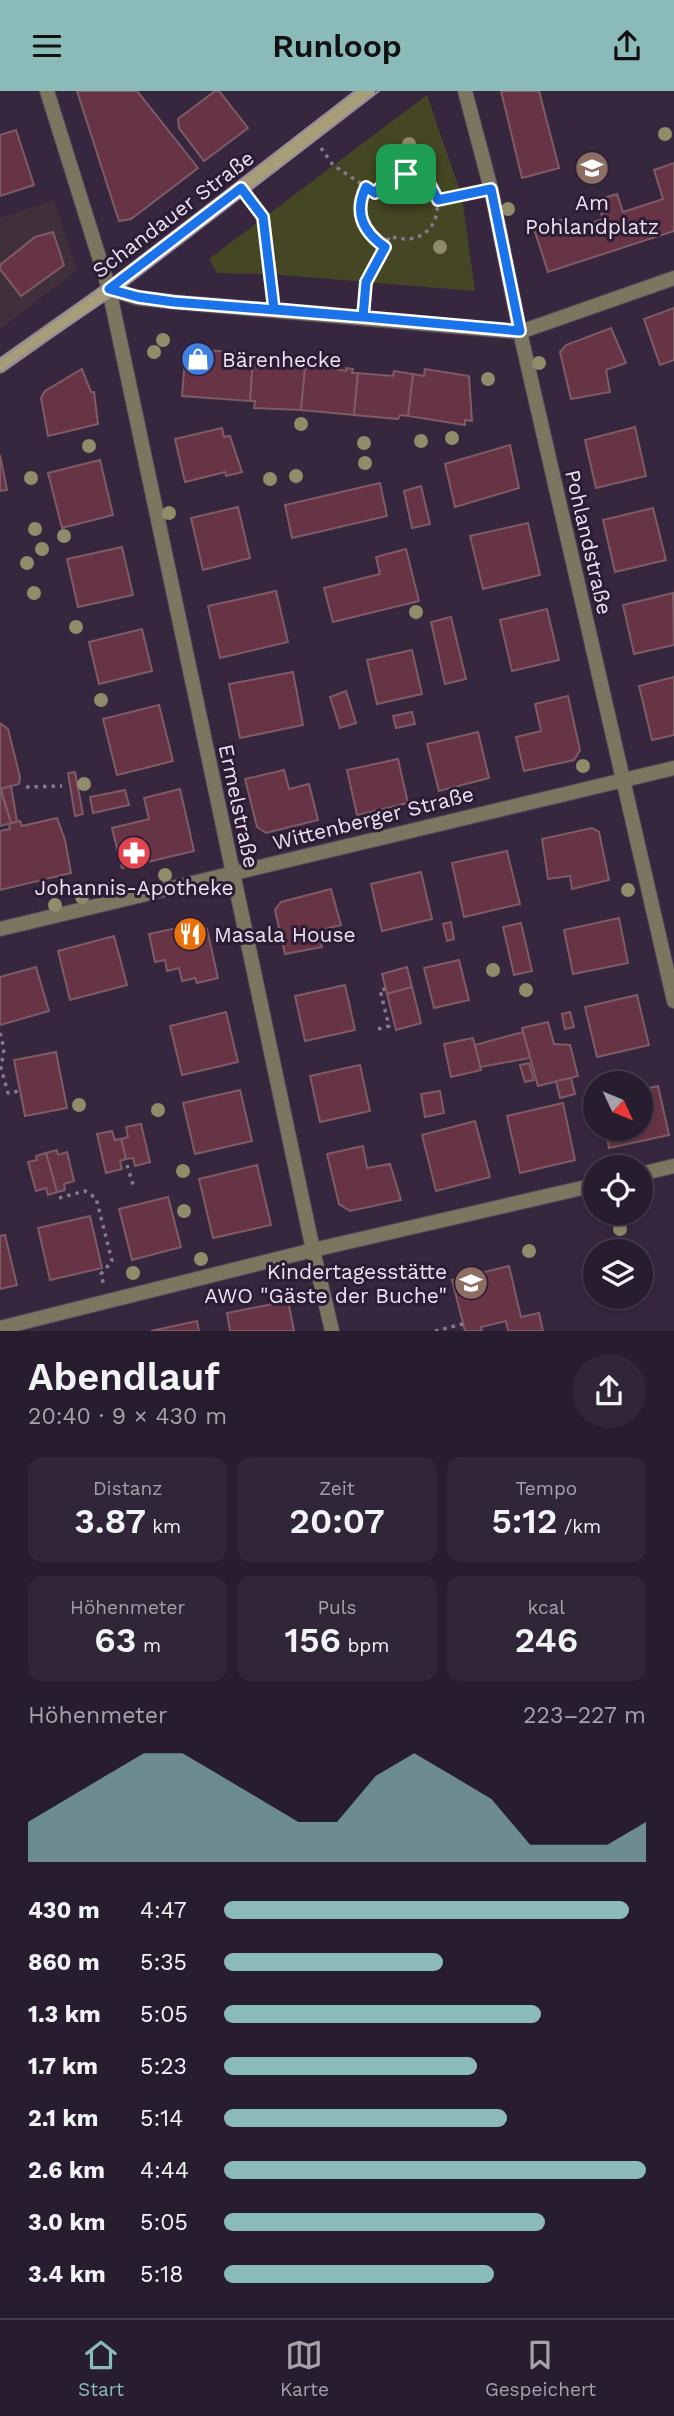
<!DOCTYPE html>
<html lang="de">
<head>
<meta charset="utf-8">
<style>
	:root { --surface:#281d2f; --page:#302637; --text:#f1f3f6; --muted:#a5a2aa; --line:#443b4b; --accent:#8bbbb9 }
	body { margin:0; font-family:"Work Sans",sans-serif; background:var(--page); color:var(--text); height:100vh; display:flex; flex-direction:column; font-size:26px; white-space:nowrap }
	* { box-sizing:border-box; margin:0 }
	p { font-size:23px; color:var(--muted) }
	.icon { flex:none; width:38px; height:38px; fill:none; stroke:currentColor; stroke-width:2; stroke-linecap:round; stroke-linejoin:round }
	.map { position:relative; height:1240px; overflow:hidden }
	.details { display:flex; flex-direction:column; background:var(--surface); flex:1 }
	.details>* { flex:none }
	.needle { width:46px; rotate:134deg }
	.tools { position:absolute; left:583px; top:980px; display:grid; gap:14px }
	.tools a { display:grid; place-items:center; width:70px; height:70px; border-radius:50%; background:var(--surface); box-shadow:0 4px 10px #0003,0 0 0 2px var(--line); font-size:35px }
	.pin { position:absolute; display:grid; place-items:center; width:60px; height:60px; color:#fff; margin:-30px; border-radius:14px; box-shadow:0 4px 10px #0006 }
	.round { display:grid; place-items:center; flex:none; width:74px; height:74px; border-radius:37px; background:var(--page) }
	.overview { display:flex; align-items:center; justify-content:space-between; height:119px; padding:0 28px }
	h1 { font-size:38px; font-weight:600; line-height:52px }
	.metrics { display:grid; grid-template-columns:repeat(3,1fr); gap:10px; height:119px; padding:7px 28px }
	.metrics div { display:grid; align-content:center; border-radius:14px; background:var(--page); text-align:center }
	.metrics b { font-size:35px; font-weight:600 }
	.metrics small { font-size:19px; font-weight:400 }
	.metrics p { font-size:19px }
	.chart { height:196px; padding:14px 28px }
	.chart p { display:flex; justify-content:space-between }
	.chart svg { width:100%; height:126px; margin-top:7px; fill:var(--accent); opacity:.7 }
	ul { padding:0 28px; list-style:none; font-size:23px }
	li { display:grid; grid-template-columns:112px 84px 1fr; align-items:center; height:52px }
	li i { height:18px; border-radius:9px; background:var(--accent) }
	header { display:flex; justify-content:space-between; align-items:center; height:91px; padding:0 28px; background:var(--accent); color:#111; font-size:32px; font-weight:600 }
	.tabs { display:flex; justify-content:space-around; align-items:center; height:98px; border-top:2px solid var(--line); background:var(--surface); font-size:19px; color:var(--muted) }
	.tabs a { display:grid; justify-items:center; gap:4px }
	.tabs .active { color:var(--accent) }
	.map>svg:first-child { display:block }
	.commercial { fill:#40303b }
	.green { fill:#454724 }
	.building { fill:#673445; stroke:#7e5b65; stroke-width:2 }
	.lines { fill:none; stroke-linecap:round; stroke-linejoin:round }
	.minor-casing { stroke:#53455c; stroke-width:16 }
	.tertiary-casing { stroke:#53455c; stroke-width:16 }
	.secondary-casing { stroke:#53455c; stroke-width:16 }
	.path { stroke:#85798d; stroke-width:3.5; stroke-dasharray:3.5 5; stroke-linecap:butt }
	.minor { stroke:#7c755f; stroke-width:14 }
	.tertiary { stroke:#7c755f; stroke-width:14 }
	.secondary { stroke:#a89d79; stroke-width:14 }
	.tram { stroke:#978b9f; stroke-width:2 }
	.tree { fill:#908c69 }
	.route-casing { stroke:#fff; stroke-width:14 }
	.route { stroke:#1a73e8; stroke-width:9 }
	.labels { text-anchor:middle; dominant-baseline:central; stroke-width:6; stroke-linejoin:round; paint-order:stroke }
	.poi-label { font-size:21px; fill:#ebe2f2; stroke:#2c1d35 }
	.street-label { font-size:21px; fill:#ebe2f2; stroke:#2c1d35 }
</style>
</head>
<body>
<header><svg class="icon" aria-label="menu" viewBox="0 0 24 24"><path d="M4 6h16M4 12h16M4 18h16"/></svg>Runloop<svg class="icon" aria-label="share" viewBox="0 0 24 24"><path d="M12 15V3M7 8l5-5 5 5M5 13v7h14v-7"/></svg></header>
<div class="map">
<svg width="674" height="1240" viewBox="0 0 674 1240">
	<rect width="100%" height="100%" fill="#36273f"/>
	<polygon class="commercial" points="54,109 77,179 0,238 0,127"/>
	<polygon class="green" points="427,4 462,106 475,200 270,183 217,182 209,168"/>
	<g class="building">
		<polygon points="77,0 137,0 198,77 131,128 119,130"/>
		<polygon points="215,0 219,0 248,37 204,70 179,37 178,28"/>
		<polygon points="501,0 539,0 559,77 522,87"/>
		<polygon points="16,39 34,94 0,105 0,44"/>
		<polygon points="674,72 674,140 548,181 534,138 564,128 568,140 603,128 597,109 617,103 623,121 663,108 654,79"/>
		<polygon points="53,141 64,174 21,205 0,178 0,174 35,146"/>
		<polygon points="674,217 674,269 660,274 644,228"/>
		<polygon points="611,237 626,272 606,279 610,301 571,308 560,261 566,254"/>
		<polygon points="203,259 235,261 235,267 253,268 250,310 182,305 185,268 191,268 191,260"/>
		<polygon points="253,268 268,269 268,274 292,273 292,276 305,278 301,319 254,317 255,310 250,310"/>
		<polygon points="311,274 346,280 346,277 353,278 352,282 358,282 354,324 301,319 305,278"/>
		<polygon points="82,278 91,301 94,301 98,333 48,345 41,307 45,300"/>
		<polygon points="425,278 469,285 472,330 465,329 465,334 408,325 413,283 424,285"/>
		<polygon points="394,280 413,283 408,325 400,324 398,328 354,324 358,282 393,285"/>
		<polygon points="635,336 646,385 596,397 585,349"/>
		<polygon points="222,337 224,346 230,345 242,381 226,385 225,381 185,391 175,348"/>
		<polygon points="510,354 519,397 455,416 445,373"/>
		<polygon points="0,364 7,399 0,400"/>
		<polygon points="100,369 113,424 62,437 48,382"/>
		<polygon points="380,392 387,425 292,447 285,414"/>
		<polygon points="421,395 430,433 412,437 404,400"/>
		<polygon points="238,416 250,467 203,479 191,427"/>
		<polygon points="653,417 666,469 615,481 603,429"/>
		<polygon points="528,432 540,484 483,498 470,445"/>
		<polygon points="122,456 133,504 78,516 67,468"/>
		<polygon points="406,458 419,510 333,531 324,497 380,483 376,466"/>
		<polygon points="276,500 288,551 220,567 208,515"/>
		<polygon points="673,502 674,554 634,563 623,514"/>
		<polygon points="547,518 559,569 512,580 500,529"/>
		<polygon points="451,526 466,588 445,593 431,531"/>
		<polygon points="142,538 152,580 99,593 89,551"/>
		<polygon points="412,559 422,603 377,613 367,569"/>
		<polygon points="293,581 303,634 240,647 229,593"/>
		<polygon points="674,586 674,644 652,649 639,595"/>
		<polygon points="346,600 356,632 340,637 330,606"/>
		<polygon points="568,605 580,659 574,669 524,680 516,646 541,640 535,613"/>
		<polygon points="159,614 173,670 117,684 103,628"/>
		<polygon points="412,621 415,633 396,637 393,625"/>
		<polygon points="0,632 8,638 20,686 19,693 0,698"/>
		<polygon points="478,641 489,687 439,700 427,653"/>
		<polygon points="398,668 408,712 357,724 347,679"/>
		<polygon points="284,679 289,698 309,693 318,729 266,742 257,736 245,688"/>
		<polygon points="75,681 83,723 75,725 68,682"/>
		<polygon points="11,695 17,731 11,732 1,698"/>
		<polygon points="0,698 11,732 0,735"/>
		<polygon points="180,698 194,760 122,777 112,737 149,728 144,707"/>
		<polygon points="125,699 129,714 93,722 90,706"/>
		<polygon points="57,727 65,749 71,782 0,799 0,740 10,738 9,733 20,730 22,735"/>
		<polygon points="592,737 599,741 609,789 572,798 570,785 548,788 542,748"/>
		<polygon points="507,760 520,813 464,826 452,772"/>
		<polygon points="421,781 432,828 382,840 371,793"/>
		<polygon points="331,798 341,834 317,840 322,856 285,863 275,819 281,811"/>
		<polygon points="619,827 628,872 573,883 564,839"/>
		<polygon points="451,831 454,848 447,850 443,833"/>
		<polygon points="200,832 207,838 218,887 197,892 195,887 182,890 179,877 167,880 165,869 155,871 149,843"/>
		<polygon points="521,832 532,880 514,884 503,836"/>
		<polygon points="114,845 127,894 70,909 58,860"/>
		<polygon points="459,869 469,909 434,917 424,877"/>
		<polygon points="36,876 49,920 0,934 0,886"/>
		<polygon points="407,876 412,896 387,903 382,883"/>
		<polygon points="345,894 355,939 305,950 295,905"/>
		<polygon points="412,896 421,932 396,939 387,903"/>
		<polygon points="637,904 649,954 597,966 585,916"/>
		<polygon points="226,921 238,971 182,984 170,935"/>
		<polygon points="570,921 574,936 565,938 562,923"/>
		<polygon points="548,931 554,953 570,954 578,985 538,995 522,937"/>
		<polygon points="523,941 530,967 480,976 475,954"/>
		<polygon points="473,947 481,979 451,986 444,953"/>
		<polygon points="56,961 67,1017 25,1025 14,969"/>
		<polygon points="529,972 534,989 525,991 520,974"/>
		<polygon points="360,974 370,1020 320,1031 310,985"/>
		<polygon points="571,987 575,1003 560,1007 556,990"/>
		<polygon points="658,995 669,1044 609,1057 605,1038 640,1038 640,999"/>
		<polygon points="240,999 252,1050 195,1063 183,1012"/>
		<polygon points="440,1000 444,1022 425,1026 421,1003"/>
		<polygon points="563,1012 575,1069 520,1082 507,1025"/>
		<polygon points="475,1030 490,1086 436,1100 422,1044"/>
		<polygon points="141,1033 150,1071 135,1075 133,1067 126,1068 121,1048 128,1046 126,1036"/>
		<polygon points="112,1040 115,1049 121,1048 126,1068 120,1070 122,1078 106,1082 97,1043"/>
		<polygon points="363,1055 367,1077 390,1073 401,1109 350,1120 339,1113 327,1063"/>
		<polygon points="57,1059 58,1064 67,1061 74,1090 64,1093 65,1099 57,1101 46,1062"/>
		<polygon points="46,1062 57,1101 48,1104 46,1097 36,1100 28,1071 37,1069 36,1065"/>
		<polygon points="257,1074 271,1134 213,1147 199,1088"/>
		<polygon points="168,1106 181,1156 132,1169 119,1118"/>
		<polygon points="90,1125 102,1177 50,1189 38,1137"/>
		<polygon points="5,1144 17,1194 0,1198 0,1145"/>
		<polygon points="509,1175 521,1226 539,1222 543,1240 508,1240 506,1230 481,1236 482,1240 465,1240 452,1189"/>
		<polygon points="288,1210 294,1240 230,1240 227,1222"/>
		<polygon points="197,1230 199,1240 151,1240"/>
	</g>
	<g class="lines">
		<g class="minor-casing">
			<g id="minor">
				<polyline points="465,0 491,98 520,241 674,910"/>
				<polyline points="109,198 138,207 174,211 520,241 674,187"/>
				<polyline points="0,838 674,677"/>
				<polyline points="640,1083 674,1075"/>
				<polyline points="332,1240 313,1159 595,1094"/>
			</g>
		</g>
		<g class="tertiary-casing">
			<polyline id="tertiary" points="0,1237 313,1159 109,198 47,0"/>
		</g>
		<g class="secondary-casing">
			<polyline id="secondary" points="0,275 109,198 368,0"/>
		</g>
		<g class="path">
			<path d="M321,57L333,74L375,102C381,92 389,84 401,83C453,76 449,165 390,145L366,191L364,210"/>
			<path d="M366,96C354,121 362,141 385,156"/>
			<polyline points="251,109 263,126 272,202"/>
			<polyline points="438,109 477,102"/>
			<polyline points="26,696 62,695"/>
			<polyline points="378,938 389,935 380,899 385,898"/>
			<polyline points="0,942 4,958 1,977 8,1002 20,1000"/>
			<polyline points="127,1074 134,1097"/>
			<polyline points="59,1107 85,1100 96,1107 112,1170 101,1183 104,1195"/>
			<polyline points="435,1240 463,1233"/>
		</g>
		<use href="#minor" class="minor"/>
		<use href="#tertiary" class="tertiary"/>
		<use href="#secondary" class="secondary"/>
		<g class="tram">
			<polyline points="0,269 107,192 355,0"/>
			<polyline points="0,281 118,201 379,0"/>
		</g>
	</g>
	<g class="tree">
		<circle cx="665" cy="43" r="7"/>
		<circle cx="409" cy="53" r="7"/>
		<circle cx="508" cy="118" r="7"/>
		<circle cx="440" cy="156" r="7"/>
		<circle cx="163" cy="249" r="7"/>
		<circle cx="154" cy="261" r="7"/>
		<circle cx="539" cy="272" r="7"/>
		<circle cx="488" cy="288" r="7"/>
		<circle cx="301" cy="333" r="7"/>
		<circle cx="452" cy="347" r="7"/>
		<circle cx="421" cy="350" r="7"/>
		<circle cx="364" cy="352" r="7"/>
		<circle cx="89" cy="355" r="7"/>
		<circle cx="365" cy="372" r="7"/>
		<circle cx="296" cy="385" r="7"/>
		<circle cx="31" cy="387" r="7"/>
		<circle cx="270" cy="388" r="7"/>
		<circle cx="169" cy="422" r="7"/>
		<circle cx="35" cy="438" r="7"/>
		<circle cx="64" cy="445" r="7"/>
		<circle cx="42" cy="458" r="7"/>
		<circle cx="27" cy="472" r="7"/>
		<circle cx="34" cy="502" r="7"/>
		<circle cx="416" cy="521" r="7"/>
		<circle cx="76" cy="536" r="7"/>
		<circle cx="101" cy="609" r="7"/>
		<circle cx="583" cy="675" r="7"/>
		<circle cx="84" cy="693" r="7"/>
		<circle cx="165" cy="784" r="7"/>
		<circle cx="109" cy="798" r="7"/>
		<circle cx="628" cy="799" r="7"/>
		<circle cx="82" cy="806" r="7"/>
		<circle cx="55" cy="814" r="7"/>
		<circle cx="493" cy="879" r="7"/>
		<circle cx="526" cy="899" r="7"/>
		<circle cx="79" cy="1014" r="7"/>
		<circle cx="158" cy="1019" r="7"/>
		<circle cx="183" cy="1080" r="7"/>
		<circle cx="184" cy="1120" r="7"/>
		<circle cx="620" cy="1138" r="7"/>
		<circle cx="529" cy="1160" r="7"/>
		<circle cx="201" cy="1168" r="7"/>
		<circle cx="133" cy="1182" r="7"/>
	</g>
	<g class="lines">
		<g class="route-casing">
			<path id="route" d="M406,83L388,88L375,102L366,96C354,121 362,140 385,156L366,191L363,226L174,211L138,206L109,198L241,97L263,126L274,218L520,240L491,98L438,109L429,92L406,83"/>
		</g>
		<use href="#route" class="route"/>
	</g>
	<defs>
		<g id="school-disc" transform="scale(1.75)"><circle r="9.5" fill="#8d6e63" stroke="#2c1d35"/><path d="M0-5L7-2L0 1L-7-2ZM-4 1L0 2.5L4 1V4Q0 6-4 4Z" fill="#fff"/></g>
		<g id="shop-disc" transform="scale(1.75)"><circle r="9.5" fill="#3f7fe0" stroke="#2c1d35"/><path d="M-5-2.5h2.3a2.7 3.5 0 0 1 5.4 0H5L5.5 6h-11ZM-1.5-2.5h3a1.5 2.3 0 0 0-3 0Z" fill="#fff"/></g>
		<g id="pharmacy-disc" transform="scale(1.75)"><circle r="9.5" fill="#e0444e" stroke="#2c1d35"/><path d="M-2-6h4v4h4v4h-4v4h-4v-4h-4v-4h4Z" fill="#fff"/></g>
		<g id="restaurant-disc" transform="scale(1.75)"><circle r="9.5" fill="#e8710a" stroke="#2c1d35"/><path d="M-5-6h1v4h1v-4h1v4h1v-4h1v5L-1.5 .5V6h-2V.5L-5-1ZM5-6V6H3V1.5H1.5Q1.5-4 5-6Z" fill="#fff"/></g>
	</defs>
	<g fill-rule="evenodd">
		<use href="#school-disc" x="592" y="77"/>
		<use href="#shop-disc" x="198" y="268"/>
		<use href="#pharmacy-disc" x="134" y="762"/>
		<use href="#restaurant-disc" x="190" y="843"/>
		<use href="#school-disc" x="471" y="1192"/>
	</g>
	<g class="labels">
		<g class="poi-label">
			<text x="592" y="111">Am<tspan x="592" dy="24">Pohlandplatz</tspan></text>
			<text x="222" y="268" text-anchor="start">Bärenhecke</text>
			<text x="134" y="796">Johannis-Apotheke</text>
			<text x="214" y="843" text-anchor="start">Masala House</text>
			<text x="447" y="1180" text-anchor="end">Kindertagesstätte<tspan x="447" dy="24">AWO "Gäste der Buche"</tspan></text>
		</g>
		<g class="street-label">
			<text transform="translate(173 123) rotate(-37)">Schandauer Straße</text>
			<text transform="translate(589 451) rotate(77)">Pohlandstraße</text>
			<text transform="translate(239 715) rotate(78)">Ermelstraße</text>
			<text transform="translate(373 727) rotate(-14)">Wittenberger Straße</text>
		</g>
	</g>
</svg>
<div class="tools">
<a><svg class="needle" viewBox="-14 -14 28 28"><path d="M0-13l5 13h-10z" fill="#e53935"/><path d="M0 13l5-13h-10z" fill="#a5a2aa"/></svg></a>
<a><svg class="icon" aria-label="locate" viewBox="0 0 24 24"><circle cx="12" cy="12" r="6"/><path d="M12 2v4M12 18v4M2 12h4M18 12h4"/></svg></a>
<a><svg class="icon" aria-label="layers" viewBox="0 0 24 24"><path d="M12 4l9 5-9 5-9-5zM3 14l9 5 9-5"/></svg></a>
</div>
<div class="pin" style="left:406px;top:83px;background:#1e9e55"><svg class="icon" aria-label="arrive" viewBox="0 0 24 24"><path d="M6 21V4h12l-3 4 3 4H6"/></svg></div>
</div>
<section class="details">
<div class="overview"><div><h1>Abendlauf</h1><p>20:40 · 9 × 430 m</p></div><a class="round"><svg class="icon" aria-label="share" viewBox="0 0 24 24"><path d="M12 15V3M7 8l5-5 5 5M5 13v7h14v-7"/></svg></a></div>
<div class="metrics">
<div><p>Distanz</p><b>3.87<small> km</small></b></div>
<div><p>Zeit</p><b>20:07</b></div>
<div><p>Tempo</p><b>5:12<small> /km</small></b></div>
</div>
<div class="metrics">
<div><p>Höhenmeter</p><b>63<small> m</small></b></div>
<div><p>Puls</p><b>156<small> bpm</small></b></div>
<div><p>kcal</p><b>246</b></div>
</div>
<div class="chart"><p><span>Höhenmeter</span>223–227 m</p>
<svg viewBox="0 0 160 44" preserveAspectRatio="none"><path d="M0 44V30L10 22L20 14L30 6L40 6L50 14L60 22L70 30L80 30L90 14L100 6L110 14L120 22L130 38L140 38L150 38L160 30V44z"/></svg>
</div>
<ul>
<li><b>430 m</b>4:47<i style="width:96%"></i></li>
<li><b>860 m</b>5:35<i style="width:52%"></i></li>
<li><b>1.3 km</b>5:05<i style="width:75%"></i></li>
<li><b>1.7 km</b>5:23<i style="width:60%"></i></li>
<li><b>2.1 km</b>5:14<i style="width:67%"></i></li>
<li><b>2.6 km</b>4:44<i style="width:100%"></i></li>
<li><b>3.0 km</b>5:05<i style="width:76%"></i></li>
<li><b>3.4 km</b>5:18<i style="width:64%"></i></li>
</ul>
</section>
<nav class="tabs">
<a class="active"><svg class="icon" aria-label="home" viewBox="0 0 24 24"><path d="M3 11l9-7 9 7M6 9v11h12V9"/></svg>Start</a>
<a><svg class="icon" aria-label="map" viewBox="0 0 24 24"><path d="M3 6l6-2 6 2 6-2v14l-6 2-6-2-6 2zM9 4v14M15 6v14"/></svg>Karte</a>
<a><svg class="icon" aria-label="saved" viewBox="0 0 24 24"><path d="M7 4h10v16l-5-4-5 4z"/></svg>Gespeichert</a>
</nav>
</body>
</html>
